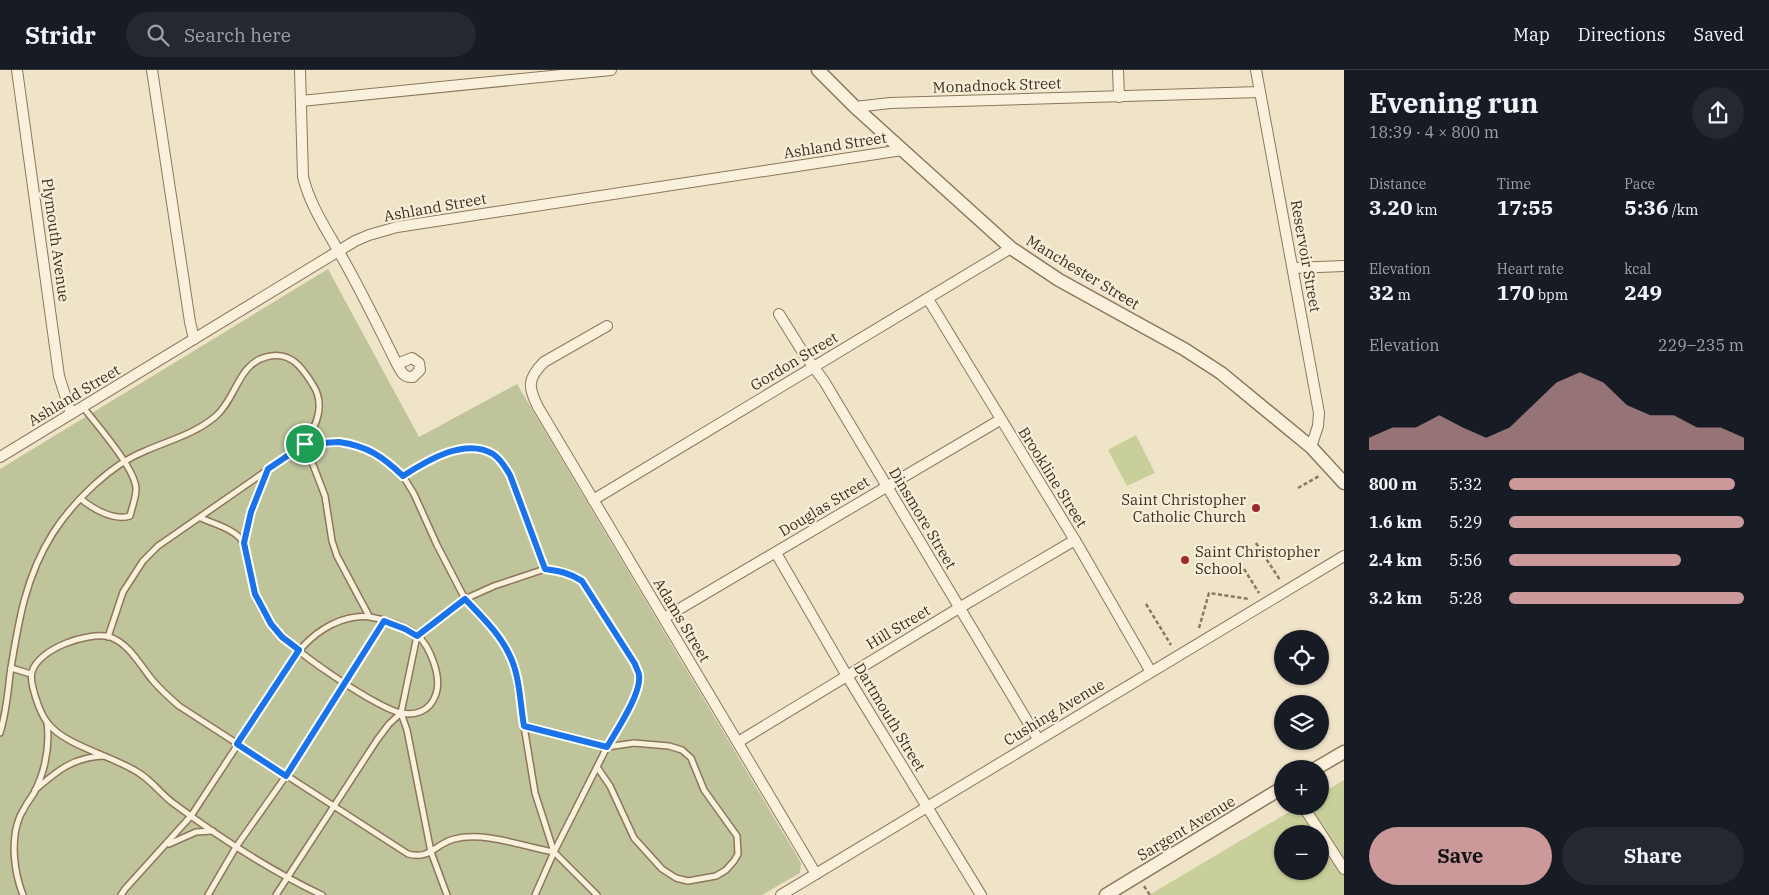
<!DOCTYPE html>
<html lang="en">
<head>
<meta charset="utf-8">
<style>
	:root { --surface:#171b24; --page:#242831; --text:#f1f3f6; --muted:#9ea1a6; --line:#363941; --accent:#cc999b }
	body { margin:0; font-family:"IBM Plex Serif",serif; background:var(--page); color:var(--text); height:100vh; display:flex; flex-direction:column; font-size:19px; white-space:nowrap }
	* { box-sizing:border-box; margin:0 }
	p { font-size:16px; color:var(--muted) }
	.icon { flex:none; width:28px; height:28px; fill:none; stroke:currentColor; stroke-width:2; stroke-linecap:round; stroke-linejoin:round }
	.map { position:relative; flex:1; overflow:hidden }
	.details { display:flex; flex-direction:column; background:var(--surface); width:425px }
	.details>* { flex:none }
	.controls { position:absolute; left:1274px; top:560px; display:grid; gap:10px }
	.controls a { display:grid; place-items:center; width:55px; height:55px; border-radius:50%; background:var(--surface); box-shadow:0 1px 4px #0004; font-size:25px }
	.pin { position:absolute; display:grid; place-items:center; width:42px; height:42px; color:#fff; margin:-21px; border:2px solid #fff; border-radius:50%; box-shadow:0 1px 5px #0007 }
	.round { display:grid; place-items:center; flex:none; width:52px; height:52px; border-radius:26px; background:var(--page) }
	.headline { display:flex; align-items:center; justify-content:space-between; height:85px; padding:0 25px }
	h1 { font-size:28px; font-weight:700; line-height:38px }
	.stats { display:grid; grid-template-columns:repeat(3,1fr); gap:8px; height:85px; padding:5px 25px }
	.stats div { display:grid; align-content:center }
	.stats b { font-size:21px; font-weight:700 }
	.stats small { font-size:14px; font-weight:400 }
	.stats p { font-size:14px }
	.chart { height:140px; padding:10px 25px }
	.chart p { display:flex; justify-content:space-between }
	.chart svg { width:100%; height:90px; margin-top:5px; fill:var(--accent); opacity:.7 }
	.button { display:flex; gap:10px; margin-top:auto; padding:10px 25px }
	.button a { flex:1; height:58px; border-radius:30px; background:var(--accent); color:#111; font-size:20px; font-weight:700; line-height:58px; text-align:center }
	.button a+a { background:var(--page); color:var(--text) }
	ul { padding:0 25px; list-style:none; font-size:16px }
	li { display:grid; grid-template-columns:80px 60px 1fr; align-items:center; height:38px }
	li i { height:12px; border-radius:6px; background:var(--accent) }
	header { display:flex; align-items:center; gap:30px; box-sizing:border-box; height:70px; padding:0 25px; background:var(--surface); border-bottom:1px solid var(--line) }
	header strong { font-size:24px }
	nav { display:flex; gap:28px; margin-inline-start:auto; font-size:18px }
	.search { width:350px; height:45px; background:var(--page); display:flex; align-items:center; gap:12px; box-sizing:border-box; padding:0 18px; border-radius:28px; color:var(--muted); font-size:19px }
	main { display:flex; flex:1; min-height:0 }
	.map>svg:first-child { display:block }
	.green { fill:#c9cf9b; fill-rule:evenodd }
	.cemetery { fill:#bfc49a }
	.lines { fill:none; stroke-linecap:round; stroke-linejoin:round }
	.service-casing { stroke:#8d765c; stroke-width:8 }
	.minor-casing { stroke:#8d765c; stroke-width:12 }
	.tertiary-casing { stroke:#8d765c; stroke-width:15 }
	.path { stroke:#8d765c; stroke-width:2.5; stroke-dasharray:4 2.5; stroke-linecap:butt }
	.service { stroke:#faf1dc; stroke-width:5 }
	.minor { stroke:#faf1dc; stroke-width:10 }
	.tertiary { stroke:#faf1dc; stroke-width:12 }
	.route-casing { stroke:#fff; stroke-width:10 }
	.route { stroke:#1a73e8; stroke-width:6 }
	.poi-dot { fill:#9e2a2b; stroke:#f7eed8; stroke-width:2 }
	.labels { text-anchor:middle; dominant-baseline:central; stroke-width:4.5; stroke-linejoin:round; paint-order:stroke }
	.street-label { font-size:15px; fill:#3d2e20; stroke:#f7eed8 }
	.poi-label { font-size:15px; fill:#3d2e20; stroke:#f7eed8; text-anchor:end }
</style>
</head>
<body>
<header>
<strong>Stridr</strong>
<div class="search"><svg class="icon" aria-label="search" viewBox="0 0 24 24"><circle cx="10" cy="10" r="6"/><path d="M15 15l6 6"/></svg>Search here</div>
<nav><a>Map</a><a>Directions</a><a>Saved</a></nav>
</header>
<main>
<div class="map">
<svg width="1344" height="825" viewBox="0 0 1344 825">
	<rect width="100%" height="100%" fill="#f0e4c8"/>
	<g class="green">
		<polygon points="1136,365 1155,403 1127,416 1108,380"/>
		<path d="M1344,710V825H1149L1299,736H1320V724ZM1282,764H1320V801H1282Z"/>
	</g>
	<polygon class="cemetery" points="328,199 419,367 517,314 801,793 800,803 762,825 0,825 0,399"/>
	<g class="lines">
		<g class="service-casing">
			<g id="service">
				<path d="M403,406C426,391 465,367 493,384C501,389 505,397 510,405L545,499"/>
				<path d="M81,429C93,439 114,451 130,446C132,437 136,428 136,419C136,399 96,354 83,337"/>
				<polyline points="244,473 251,442 268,399"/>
				<polyline points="108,567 123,522 143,491 158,476 305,374 339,373 354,374 368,379 391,395 403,406 414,424 437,475 465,529 483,548 501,570 510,584 515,601 535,723 554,782 597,825"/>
				<polyline points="11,598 31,604"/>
				<polyline points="524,656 607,677 634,673 669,676 682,680 691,688 704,720 737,766 738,784 734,791 726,800 716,806 688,811 676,808 662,799 634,768 610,716 597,697"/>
				<path d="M0,663C6,644 8,623 10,604C18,554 25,507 53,463C73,432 110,395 145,381C170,370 195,364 216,346C236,329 238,294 266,287C290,280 302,297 313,315C326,335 316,356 305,374L325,426L332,471L337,486L369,546"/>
				<path d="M35,720C57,701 73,687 104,686"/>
				<polyline points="169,774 196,762 213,761"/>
				<path d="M23,825C14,802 10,770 20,746C24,738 29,730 34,723C45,701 50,676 47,652"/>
				<path d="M121,825L125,819L191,746L299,581C313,564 333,550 356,547C371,544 405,555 417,565C430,576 442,607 436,624C430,642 414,647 397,642C369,632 287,578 271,554C265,545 258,534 255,524C250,510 250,484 243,472C235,459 214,454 201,448"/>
				<polyline points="208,825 236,777 286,706 384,551"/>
				<polyline points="276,825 377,670 389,654 401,643"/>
				<path d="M322,825C269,800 220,768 173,733C161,724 152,711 139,703C114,686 64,676 47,652C40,643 29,613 32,602C38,579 88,561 110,567C130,574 141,597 154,612C162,621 171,629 179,636L408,784C430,790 435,774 454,769C485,761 524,777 554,782L607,677L631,635L639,613V605L635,594L582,511L574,506L562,501L545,499L494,516L465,529L417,566L401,643L407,660L431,782L447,825"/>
				<polyline points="535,825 554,782"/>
			</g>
		</g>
		<g class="minor-casing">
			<g id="minor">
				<polyline points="17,0 59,306 71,344"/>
				<polyline points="152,0 190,252 194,269"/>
				<path d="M300,0L303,107C310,135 325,157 339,182C360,218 378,256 397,294C401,301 403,308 413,307L420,300L419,293L412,288L397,294"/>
				<polyline points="1118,0 1119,27"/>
				<polyline points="1256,0 1319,343 1318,356 1311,377"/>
				<polyline points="301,31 611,0"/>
				<polyline points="855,37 890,33 1260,22"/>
				<polyline points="1293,198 1344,196"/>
				<polyline points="928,229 1079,477 1151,602"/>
				<polyline points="779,244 804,284 824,311 1038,669"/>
				<path d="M607,256L544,292C527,309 528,317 538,337L816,804"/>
				<polyline points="0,387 355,171 369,165 397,157 902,80"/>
				<polyline points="593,430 1011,178"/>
				<polyline points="776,483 847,606 981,825"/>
				<polyline points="664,548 1000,350"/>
				<polyline points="738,672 959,538 1075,470"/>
				<polyline points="1303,736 1344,799"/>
				<polyline points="781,825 1344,486"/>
			</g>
		</g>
		<g class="tertiary-casing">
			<g id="tertiary">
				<polyline points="818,0 855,37 1011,178 1059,210 1184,279 1221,303 1311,377 1344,413"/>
				<polyline points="1315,699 1344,682"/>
				<polyline points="1106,825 1282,718"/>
			</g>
		</g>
		<g class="path">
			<polyline points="1298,418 1319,406"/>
			<polyline points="1256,473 1280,510"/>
			<polyline points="1244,499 1259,523"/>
			<polyline points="1146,534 1171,575"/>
			<polyline points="1199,558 1209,523 1249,529"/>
			<polyline points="1144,816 1150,825"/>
		</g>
		<use href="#service" class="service"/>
		<use href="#minor" class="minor"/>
		<use href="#tertiary" class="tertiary"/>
	</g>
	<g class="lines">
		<g class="route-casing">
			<path id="route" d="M339,372C368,376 383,387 403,406C426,391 465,367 493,384C501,389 505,397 510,405L545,499C559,501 570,503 582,511L635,594C636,598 639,602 639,605C642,623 616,661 607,677L524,656C520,633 520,605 509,584C499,563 481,546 465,529L417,566L405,559L384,551L286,706L237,674L299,580L282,567L271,554L255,524L244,473L251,442L268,399L305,374Z"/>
		</g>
		<use href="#route" class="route"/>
	</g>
	<g class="poi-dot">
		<circle cx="1256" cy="438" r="5"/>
		<circle cx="1185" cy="490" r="5"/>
	</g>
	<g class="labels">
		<g class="street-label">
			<text transform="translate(997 15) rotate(-2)">Monadnock Street</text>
			<text transform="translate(835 75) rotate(-9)">Ashland Street</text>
			<text transform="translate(435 137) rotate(-10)">Ashland Street</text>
			<text transform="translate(56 170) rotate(82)">Plymouth Avenue</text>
			<text transform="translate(1306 186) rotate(80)">Reservoir Street</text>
			<text transform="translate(1083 202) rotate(31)">Manchester Street</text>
			<text transform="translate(794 291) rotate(-31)">Gordon Street</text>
			<text transform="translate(74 325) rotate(-31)">Ashland Street</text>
			<text transform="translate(1053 407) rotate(58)">Brookline Street</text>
			<text transform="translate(824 436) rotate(-31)">Douglas Street</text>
			<text transform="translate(923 448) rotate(59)">Dinsmore Street</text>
			<text transform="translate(682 550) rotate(59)">Adams Street</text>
			<text transform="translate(898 557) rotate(-31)">Hill Street</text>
			<text transform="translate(1054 642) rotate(-31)">Cushing Avenue</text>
			<text transform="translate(890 647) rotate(59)">Dartmouth Street</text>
			<text transform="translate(1186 758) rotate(-31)">Sargent Avenue</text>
		</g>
		<g class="poi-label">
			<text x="1246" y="429">Saint Christopher<tspan x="1246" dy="17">Catholic Church</tspan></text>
			<text x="1195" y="481" text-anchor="start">Saint Christopher<tspan x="1195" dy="17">School</tspan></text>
		</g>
	</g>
</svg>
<div class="controls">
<a><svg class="icon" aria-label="locate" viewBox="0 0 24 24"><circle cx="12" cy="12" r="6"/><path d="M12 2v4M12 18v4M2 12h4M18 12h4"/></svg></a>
<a><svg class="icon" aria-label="layers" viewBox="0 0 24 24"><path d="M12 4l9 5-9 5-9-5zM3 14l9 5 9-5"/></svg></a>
<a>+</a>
<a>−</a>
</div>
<div class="pin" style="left:305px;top:374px;background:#1e9e55"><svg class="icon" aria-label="arrive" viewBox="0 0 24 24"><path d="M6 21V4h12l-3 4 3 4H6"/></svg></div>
</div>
<section class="details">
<div class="headline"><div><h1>Evening run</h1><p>18:39 · 4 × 800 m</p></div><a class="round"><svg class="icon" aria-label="share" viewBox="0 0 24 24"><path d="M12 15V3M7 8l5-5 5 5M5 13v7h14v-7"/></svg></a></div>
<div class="stats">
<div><p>Distance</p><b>3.20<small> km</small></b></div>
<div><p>Time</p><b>17:55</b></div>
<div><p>Pace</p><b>5:36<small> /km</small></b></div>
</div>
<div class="stats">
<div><p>Elevation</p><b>32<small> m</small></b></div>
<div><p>Heart rate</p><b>170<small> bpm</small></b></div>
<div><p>kcal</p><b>249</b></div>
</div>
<div class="chart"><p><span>Elevation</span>229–235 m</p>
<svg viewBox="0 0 160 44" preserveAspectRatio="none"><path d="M0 44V38L10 33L20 33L30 27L40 33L50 38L60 33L70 22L80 11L90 6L100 11L110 22L120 27L130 27L140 33L150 33L160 38V44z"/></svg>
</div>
<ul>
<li><b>800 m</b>5:32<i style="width:96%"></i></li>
<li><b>1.6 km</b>5:29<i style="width:100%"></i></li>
<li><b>2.4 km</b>5:56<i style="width:73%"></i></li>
<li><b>3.2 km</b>5:28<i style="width:100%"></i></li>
</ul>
<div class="button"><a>Save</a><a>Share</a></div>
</section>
</main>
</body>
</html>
